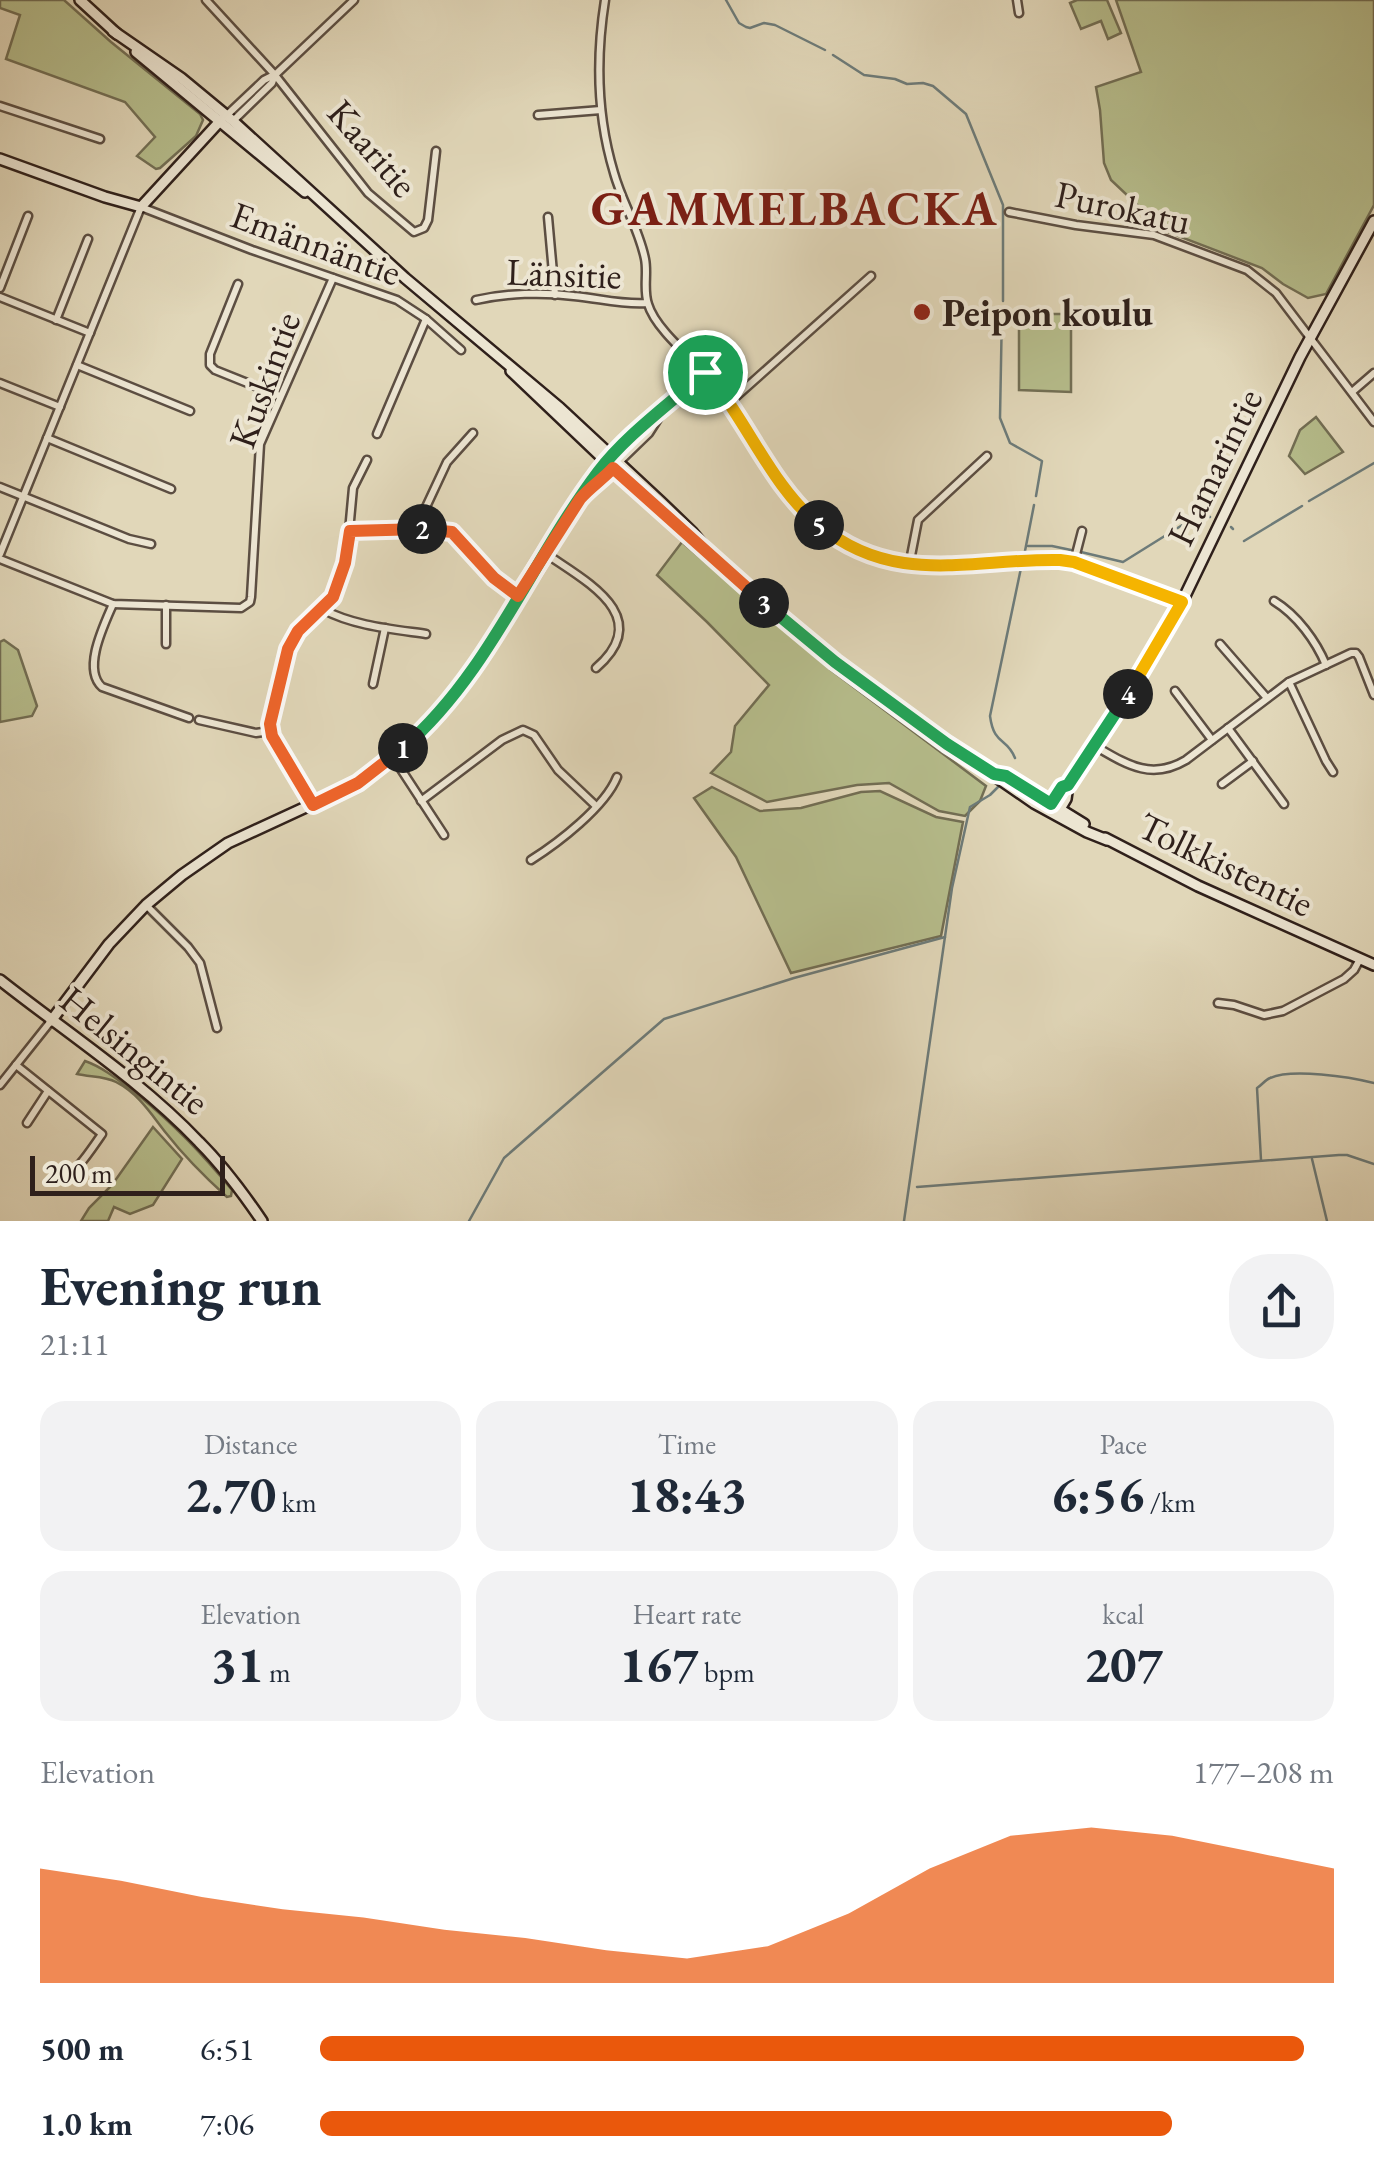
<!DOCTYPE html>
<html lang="en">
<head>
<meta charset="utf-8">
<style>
	:root { --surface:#fff; --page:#f2f2f3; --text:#1f2937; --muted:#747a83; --accent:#ea580c }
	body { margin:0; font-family:"EB Garamond",serif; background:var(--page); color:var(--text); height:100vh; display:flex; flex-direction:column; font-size:38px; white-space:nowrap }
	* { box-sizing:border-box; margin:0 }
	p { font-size:32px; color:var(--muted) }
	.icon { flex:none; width:55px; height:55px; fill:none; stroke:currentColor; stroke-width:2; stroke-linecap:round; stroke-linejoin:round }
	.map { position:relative; height:1221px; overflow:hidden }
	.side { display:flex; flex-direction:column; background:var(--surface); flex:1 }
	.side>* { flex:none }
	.scale { position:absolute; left:30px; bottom:25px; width:195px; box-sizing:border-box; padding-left:10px; border:5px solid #2f201b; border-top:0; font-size:28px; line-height:35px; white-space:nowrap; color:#2f201b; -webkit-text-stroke:8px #ece5d2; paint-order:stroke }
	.pin { position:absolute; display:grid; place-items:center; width:85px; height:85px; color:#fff; margin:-42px; border:5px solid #fff; border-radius:50%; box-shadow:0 2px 10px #0007 }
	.km { position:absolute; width:50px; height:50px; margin:-25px; border-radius:50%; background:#222; color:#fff; font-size:28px; line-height:50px; text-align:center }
	.round { display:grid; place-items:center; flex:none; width:105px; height:105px; border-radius:40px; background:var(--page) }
	.overview { display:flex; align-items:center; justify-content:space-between; height:170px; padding:0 40px }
	h1 { font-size:55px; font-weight:700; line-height:75px }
	.stats { display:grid; grid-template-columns:repeat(3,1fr); gap:15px; height:170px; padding:10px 40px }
	.stats div { display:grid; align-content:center; border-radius:25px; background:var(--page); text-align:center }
	.stats b { font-size:50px; font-weight:700 }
	.stats small { font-size:28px; font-weight:400 }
	.stats p { font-size:28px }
	.chart { height:280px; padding:20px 40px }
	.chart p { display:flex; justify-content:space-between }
	.chart svg { width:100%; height:180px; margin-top:10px; fill:var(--accent); opacity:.7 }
	ul { padding:0 40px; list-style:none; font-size:32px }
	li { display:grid; grid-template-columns:160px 120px 1fr; align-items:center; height:75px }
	li i { height:25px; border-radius:12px; background:var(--accent) }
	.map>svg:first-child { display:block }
	.green { fill:#b6bd8c; stroke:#726e54; stroke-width:2.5 }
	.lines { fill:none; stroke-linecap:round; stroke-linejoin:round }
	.stream { stroke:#6d7b79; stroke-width:2.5 }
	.street-casing { stroke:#5c4e42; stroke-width:11 }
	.secondary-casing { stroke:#2f201b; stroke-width:14 }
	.street { stroke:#ece5d2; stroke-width:6 }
	.secondary { stroke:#ece5d2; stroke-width:9 }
	.split-1-casing { stroke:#fff; stroke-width:20 }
	.split-2-casing { stroke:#fff; stroke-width:20 }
	.split-3-casing { stroke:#fff; stroke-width:20 }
	.split-4-casing { stroke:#fff; stroke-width:20 }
	.split-5-casing { stroke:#fff; stroke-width:20 }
	.split-6-casing { stroke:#fff; stroke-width:20 }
	.split-1 { stroke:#22a559; stroke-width:12 }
	.split-2 { stroke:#f0652b; stroke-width:12 }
	.split-3 { stroke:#f0652b; stroke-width:12 }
	.split-4 { stroke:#22a559; stroke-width:12 }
	.split-5 { stroke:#f5b400; stroke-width:12 }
	.split-6 { stroke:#f5b400; stroke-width:12 }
	.poi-dot { fill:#8f2418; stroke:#ece5d2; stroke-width:4 }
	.labels { text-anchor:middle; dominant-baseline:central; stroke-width:8; stroke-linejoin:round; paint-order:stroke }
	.street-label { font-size:38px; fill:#2f201b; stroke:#ece5d2 }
	.poi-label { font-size:38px; font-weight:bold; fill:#2f201b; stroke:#ece5d2; text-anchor:start }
	.district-label { font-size:48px; font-weight:bold; letter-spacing:2.5px; fill:#7a1f14; stroke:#ece5d2 }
</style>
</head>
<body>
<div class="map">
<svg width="1374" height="1221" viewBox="0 0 1374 1221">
	<rect width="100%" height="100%" fill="#e1d7b9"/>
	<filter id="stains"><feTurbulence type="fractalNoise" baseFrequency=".002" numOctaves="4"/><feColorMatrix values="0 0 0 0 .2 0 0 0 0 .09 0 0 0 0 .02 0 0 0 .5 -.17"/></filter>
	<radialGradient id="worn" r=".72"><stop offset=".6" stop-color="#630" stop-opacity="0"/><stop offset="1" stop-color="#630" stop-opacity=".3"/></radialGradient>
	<g class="green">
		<polygon points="0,0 64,0 111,42 200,114 203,120 196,136 160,168 156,169 137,156 155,137 125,102 6,59 20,15 0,8"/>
		<polygon points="1077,0 1107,0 1121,33 1108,39 1101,21 1081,29 1070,3"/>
		<polygon points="1116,0 1374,0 1374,205 1326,294 1308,298 1283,284 1262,268 1165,231 1111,180 1104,163 1100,110 1096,87 1141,72"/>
		<polygon points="1019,314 1071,314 1071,392 1019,390"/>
		<polygon points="1316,417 1343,452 1305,474 1289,456 1300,430"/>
		<polygon points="682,542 831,670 986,786 980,801 965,816 939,811 889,783 857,785 767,802 711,773 731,752 735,726 769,685 707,622 657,575"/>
		<polygon points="4,640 18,650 37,706 32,716 0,722 0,642"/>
		<polygon points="712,787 760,811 801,808 861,792 880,791 936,817 963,822 941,936 791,973 736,857 694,798"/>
		<path d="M85,1061C105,1068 122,1083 138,1095C175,1125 202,1154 232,1190L231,1196L227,1197C206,1178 184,1156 166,1133C151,1114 139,1094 116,1082C105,1076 90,1077 77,1074Z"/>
		<polygon points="153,1127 182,1159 153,1205 130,1214 114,1207 108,1221 81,1221 89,1208 112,1185"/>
	</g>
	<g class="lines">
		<g class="stream">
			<polyline points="726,0 739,23 746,27 750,28 764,23 775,25 825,50"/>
			<polyline points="833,55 864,75 895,79 907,84 923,83 933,86 966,114 1003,205 1003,301"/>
			<polyline points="1002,309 1000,418 1010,443 1042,461 1036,496"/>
			<polyline points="1309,501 1374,463"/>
			<polyline points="1231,527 1233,529"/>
			<polyline points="1244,541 1302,506"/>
			<polyline points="1028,546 1052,546 1071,550"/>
			<polyline points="1025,551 1034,505"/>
			<polyline points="1081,552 1123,562 1200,514 1210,517"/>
			<path d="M1015,758C1007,737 994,746 990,716L1021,568"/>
			<polyline points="1312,1159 1327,1221"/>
			<path d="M1261,1160L1257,1088C1262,1085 1265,1080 1270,1078C1292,1068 1350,1077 1374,1083"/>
			<polyline points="917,1187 1339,1155 1347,1155 1374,1164"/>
			<polyline points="469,1221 504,1158 664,1019 794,978 945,937"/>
			<polyline points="904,1221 952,888 970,807 990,795 998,787"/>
		</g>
		<g class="street-casing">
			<g id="street">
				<polyline points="206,0 275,75 368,193 414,232 424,228 428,220 436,151"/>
				<path d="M605,0C596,57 597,117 614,173C622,202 639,229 645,259C648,273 643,290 648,304C656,332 702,366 721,390C732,404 740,420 749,435C781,488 819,536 878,558C938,580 1011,553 1074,562L1182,602"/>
				<polyline points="1017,0 1019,13"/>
				<polyline points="0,106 100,139"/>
				<polyline points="227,115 264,80 274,75"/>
				<polyline points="538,115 601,110"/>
				<polyline points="233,121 272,83 275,75 354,0"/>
				<polyline points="1009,212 1076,225 1154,235 1247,270 1276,293 1374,422"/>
				<polyline points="548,217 555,295"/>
				<polyline points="238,284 210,354 210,365 215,370 280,396"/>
				<polyline points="0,288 28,216"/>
				<polyline points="0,297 90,333"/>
				<path d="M476,300C506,293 543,292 574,296C598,298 622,305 647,303"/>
				<polyline points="56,320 88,239"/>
				<polyline points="77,365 190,411"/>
				<polyline points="0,383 60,407"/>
				<polyline points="1352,392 1374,373"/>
				<polyline points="730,402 871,276"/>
				<polyline points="377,434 426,319"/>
				<polyline points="47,438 171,489"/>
				<polyline points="612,457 705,372"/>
				<polyline points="618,463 649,433 663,411"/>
				<polyline points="0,487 129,539 151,544"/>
				<polyline points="419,528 419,522 447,462 473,433"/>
				<polyline points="350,531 419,528 448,530 457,535 494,579 517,596"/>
				<path d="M545,553C585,581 656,616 596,668"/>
				<polyline points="0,554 141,207 252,250 397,300 426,319 461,350"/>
				<polyline points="0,559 113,604 241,608 250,602 251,597 260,444 333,278"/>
				<polyline points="1074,562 1082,531"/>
				<polyline points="909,566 918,520 987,456"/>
				<path d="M1274,601C1297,615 1316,641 1326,665"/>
				<path d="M113,604C104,625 82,669 102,687L189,718"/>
				<path d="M322,609C354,626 391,629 426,634"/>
				<polyline points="166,644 166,605"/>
				<polyline points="1220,644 1267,698"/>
				<polyline points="1289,682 1326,761 1333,772"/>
				<polyline points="373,684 385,628"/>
				<polyline points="1175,691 1212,740"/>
				<polyline points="199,720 256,733 270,731"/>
				<polyline points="1228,728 1284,804"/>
				<path d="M1095,746C1126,764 1151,781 1186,760L1289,682L1351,653H1356L1359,657L1374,695"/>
				<polyline points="393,757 444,835"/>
				<polyline points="1222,784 1253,761"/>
				<polyline points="421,801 502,740 523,730 534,735 558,770 596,806"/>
				<polyline points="313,805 272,736 270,724 292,641 299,631 329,603 336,590 347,553 353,488 367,460"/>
				<path d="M531,860C558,843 605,807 617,777"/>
				<polyline points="146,905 188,947 200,963 217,1028"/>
				<polyline points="1218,1003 1234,1005 1264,1015 1283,1011 1344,979 1354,970 1360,959"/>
				<path d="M16,1065L102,1134C91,1150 79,1168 64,1180"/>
				<polyline points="0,1085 51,1021"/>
				<polyline points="27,1123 48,1091"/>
			</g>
		</g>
		<g class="secondary-casing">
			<g id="secondary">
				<polyline points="80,0 117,34"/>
				<polyline points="113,31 181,78 233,121 405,278 560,408 661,502 692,532 711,555"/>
				<polyline points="136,52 305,192"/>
				<polyline points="0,159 105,197 141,207 221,120"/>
				<polyline points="511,371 656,509 697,544"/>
				<polyline points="709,554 779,617 899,710 1034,803 1087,832 1107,840"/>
				<polyline points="994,774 1006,776 1084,824"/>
				<polyline points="1047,809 1057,792 1068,785 1095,746 1182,602 1300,357 1374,221"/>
				<polyline points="1057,814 1066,799 1068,785"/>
				<polyline points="1105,838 1198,886 1374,965"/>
				<path d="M0,980C67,1033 140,1080 199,1142C223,1166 243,1193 262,1221"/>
				<polyline points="51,1021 109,944 146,905 182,875 228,843 358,783 393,757 436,717 488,646 562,524 597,473 612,457"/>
			</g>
		</g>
		<use href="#street" class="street"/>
		<use href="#secondary" class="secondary"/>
	</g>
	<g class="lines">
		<g class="split-1-casing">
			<path id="split-1" d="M403,748C489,674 531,561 598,472C627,434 670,404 705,372"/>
		</g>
		<g class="split-2-casing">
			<polyline id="split-2" points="403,748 358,783 313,805 272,736 270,724 288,649 298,631 333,597 345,563 350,531 422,529"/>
		</g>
		<g class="split-3-casing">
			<path id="split-3" d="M422,529L452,532L494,578L518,596L580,499C590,487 602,480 613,468L764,603"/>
		</g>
		<g class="split-4-casing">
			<polyline id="split-4" points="764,603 835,662 947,744 994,774 1006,776 1051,804 1062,787 1068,785 1128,694"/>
		</g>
		<g class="split-5-casing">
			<path id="split-5" d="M819,525C895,588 972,558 1060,560L1074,562L1182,602L1128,694"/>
		</g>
		<g class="split-6-casing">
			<path id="split-6" d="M705,372C747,419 770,485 819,525"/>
		</g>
		<use href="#split-1" class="split-1"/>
		<use href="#split-2" class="split-2"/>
		<use href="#split-3" class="split-3"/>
		<use href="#split-4" class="split-4"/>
		<use href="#split-5" class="split-5"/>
		<use href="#split-6" class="split-6"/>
	</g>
	<circle class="poi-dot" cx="922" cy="312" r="10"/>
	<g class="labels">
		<g class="street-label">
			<text transform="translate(373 148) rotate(49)">Kaaritie</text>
			<text transform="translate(1123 207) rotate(12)">Purokatu</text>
			<text transform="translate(316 243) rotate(20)">Emännäntie</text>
			<text transform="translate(564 273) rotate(2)">Länsitie</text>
			<text transform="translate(264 380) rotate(-70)">Kuskintie</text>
			<text transform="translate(1214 467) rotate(-64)">Hamarintie</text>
			<text transform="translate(1226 864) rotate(26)">Tolkkistentie</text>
			<text transform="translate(135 1050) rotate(39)">Helsingintie</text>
		</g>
		<g class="poi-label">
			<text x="942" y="312">Peipon koulu</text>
		</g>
		<g class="district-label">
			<text x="795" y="208">GAMMELBACKA</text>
		</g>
	</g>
	<rect width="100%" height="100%" filter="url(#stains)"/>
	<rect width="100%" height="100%" fill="url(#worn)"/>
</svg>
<div class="scale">200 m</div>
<div class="pin" style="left:705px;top:372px;background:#1e9e55"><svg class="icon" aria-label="arrive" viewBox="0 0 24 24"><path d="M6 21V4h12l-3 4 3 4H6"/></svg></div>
<b class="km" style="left:403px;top:748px">1</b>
<b class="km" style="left:422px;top:529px">2</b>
<b class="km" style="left:764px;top:603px">3</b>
<b class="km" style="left:1128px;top:694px">4</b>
<b class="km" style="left:819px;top:525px">5</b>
</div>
<section class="side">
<div class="overview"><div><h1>Evening run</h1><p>21:11</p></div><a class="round"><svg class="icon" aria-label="share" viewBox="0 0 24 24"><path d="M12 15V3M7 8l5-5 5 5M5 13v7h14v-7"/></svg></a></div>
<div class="stats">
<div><p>Distance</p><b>2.70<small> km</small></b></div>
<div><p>Time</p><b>18:43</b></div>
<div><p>Pace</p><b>6:56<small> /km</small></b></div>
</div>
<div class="stats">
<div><p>Elevation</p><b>31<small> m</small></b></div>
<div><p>Heart rate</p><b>167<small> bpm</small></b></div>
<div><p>kcal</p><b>207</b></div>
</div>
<div class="chart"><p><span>Elevation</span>177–208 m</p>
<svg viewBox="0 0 160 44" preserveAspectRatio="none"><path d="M0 44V16L10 19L20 23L30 26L40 28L50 31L60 33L70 36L80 38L90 35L100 27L110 16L120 8L130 6L140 8L150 12L160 16V44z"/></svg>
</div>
<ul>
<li><b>500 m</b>6:51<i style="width:97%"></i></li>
<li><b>1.0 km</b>7:06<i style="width:84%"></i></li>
</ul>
</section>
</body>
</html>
